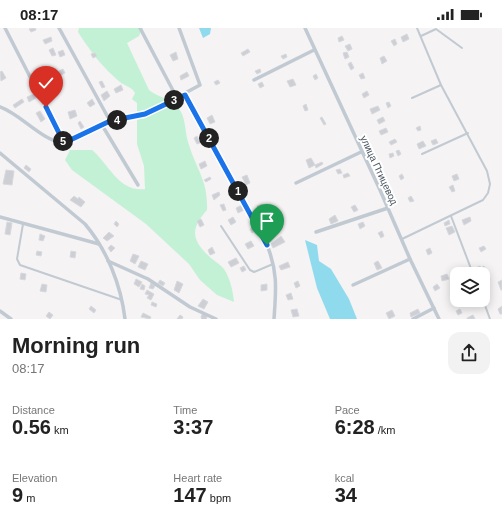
<!DOCTYPE html>
<html lang="en">
<head>
<meta charset="utf-8">
<style>
	:root { --surface:#fff; --page:#f2f2f2; --text:#222; --muted:#767676 }
	body { margin:0; font-family:Arial,sans-serif; background:var(--page); color:var(--text); height:100vh; display:flex; flex-direction:column; font-size:15px; white-space:nowrap }
	* { box-sizing:border-box; margin:0 }
	p { font-size:13px; color:var(--muted) }
	.icon { flex:none; width:22px; height:22px; fill:none; stroke:currentColor; stroke-width:2; stroke-linecap:round; stroke-linejoin:round }
	.map { position:relative; height:291px; overflow:hidden }
	.details { display:flex; flex-direction:column; background:var(--surface); flex:1 }
	.details>* { flex:none }
	.tools { position:absolute; left:450px; top:239px; display:grid; gap:8px }
	.tools a { display:grid; place-items:center; width:40px; height:40px; border-radius:8px; background:var(--surface); box-shadow:0 2px 10px #0003; font-size:20px }
	.pin { position:absolute; display:grid; place-items:center; width:34px; height:34px; color:#fff; margin:-41px -17px; border-radius:50% 50% 50% 0; rotate:-45deg; box-shadow:0 0 4px #0007 }
	.pin .icon { rotate:45deg }
	.km { position:absolute; width:20px; height:20px; margin:-10px; border-radius:50%; background:#222; color:#fff; font-size:11px; line-height:20px; text-align:center }
	.round { display:grid; place-items:center; flex:none; width:42px; height:42px; border-radius:12px; background:var(--page) }
	.headline { display:flex; align-items:center; justify-content:space-between; height:68px; padding:0 12px }
	h1 { font-size:22px; font-weight:600; line-height:30px }
	.stats { display:grid; grid-template-columns:repeat(3,1fr); gap:6px; height:68px; padding:4px 12px }
	.stats div { display:grid; align-content:center }
	.stats b { font-size:20px; font-weight:600 }
	.stats small { font-size:11px; font-weight:400 }
	.stats p { font-size:11px }
	.status { display:flex; justify-content:space-between; align-items:center; height:28px; padding:0 20px; background:var(--surface); direction:ltr }
	.status svg { height:11px; fill:currentColor }
	.map>svg:first-child { display:block }
	.green { fill:#c3f1d5 }
	.water { fill:#90daee }
	.building { fill:#cdcfd5; stroke:#d7d9de }
	.lines { fill:none; stroke-linecap:round; stroke-linejoin:round }
	.lane { stroke:#c1cad2; stroke-width:2 }
	.street { stroke:#c1cad2; stroke-width:3.5 }
	.route-casing { stroke:#fff; stroke-width:8 }
	.route { stroke:#1a73e8; stroke-width:5 }
	.labels { text-anchor:middle; dominant-baseline:central; stroke-width:4; stroke-linejoin:round; paint-order:stroke }
	.street-label { font-size:10px; fill:#4a5661; stroke:#fff }
</style>
</head>
<body>
<div class="status"><b>08:17</b><svg viewBox="0 0 49 12"><path d="M0 12V9h3v3zM5 12V6h3v6zM10 12V3h3v9zM15 12V0h3v12zM26 1h20v11H26zM47 4h2v5h-2z"/></svg></div>
<div class="map">
<svg width="502" height="291" viewBox="0 0 502 291">
	<rect width="100%" height="100%" fill="#f5f3f3"/>
	<path class="green" d="M79,0H143L139,8L127,15L149,62C159,70 174,71 181,84C186,93 185,107 189,117C197,143 208,152 207,182C189,202 192,213 212,231C216,234 221,237 224,241C230,250 233,263 234,274L217,267L200,252L189,236L146,196L72,142L65,132L70,122H92C110,137 118,164 145,161L144,138L137,116V75L132,71L135,65C132,59 125,58 120,54C103,40 90,23 78,4Z"/>
	<g class="water">
		<polygon points="199,0 211,0 210,6 203,10"/>
		<polygon points="305,212 317,217 319,233 331,241 349,271 357,291 330,291 317,260"/>
	</g>
	<g class="building">
		<polygon points="35,0 36,2 31,4 29,1"/>
		<polygon points="407,6 409,11 403,14 401,9"/>
		<polygon points="342,8 344,12 339,14 338,10"/>
		<polygon points="51,9 52,13 45,16 43,12"/>
		<polygon points="395,11 397,16 394,18 391,13"/>
		<polygon points="350,16 352,21 348,23 345,18"/>
		<polygon points="53,20 56,27 52,28 49,22"/>
		<polygon points="248,21 250,24 243,28 241,25"/>
		<polygon points="63,22 65,27 60,29 58,24"/>
		<polygon points="176,24 178,31 173,33 170,27"/>
		<polygon points="347,24 349,29 345,31 343,25"/>
		<polygon points="95,25 97,28 93,30 91,26"/>
		<polygon points="286,26 287,29 283,31 281,28"/>
		<polygon points="384,28 387,33 382,36 380,30"/>
		<polygon points="351,34 354,40 351,42 348,36"/>
		<polygon points="63,41 65,45 61,47 59,43"/>
		<polygon points="260,41 261,44 257,46 255,43"/>
		<polygon points="2,43 6,50 1,53 0,44"/>
		<polygon points="187,44 189,48 181,52 180,48"/>
		<polygon points="363,45 365,50 361,51 359,47"/>
		<polygon points="316,46 318,50 315,52 313,48"/>
		<polygon points="293,51 296,57 290,59 287,53"/>
		<polygon points="218,52 220,55 216,57 214,54"/>
		<polygon points="102,53 105,59 102,60 99,54"/>
		<polygon points="262,54 264,58 260,60 258,56"/>
		<polygon points="121,57 123,62 116,65 114,61"/>
		<polygon points="107,63 110,68 104,73 101,67"/>
		<polygon points="367,63 369,67 364,70 362,66"/>
		<polygon points="34,66 36,70 29,74 27,69"/>
		<polygon points="22,71 24,74 15,80 13,77"/>
		<polygon points="92,71 95,76 90,79 87,75"/>
		<polygon points="389,74 391,78 388,80 386,75"/>
		<polygon points="306,76 308,82 305,83 303,78"/>
		<polygon points="378,78 380,82 372,86 370,81"/>
		<polygon points="75,82 77,88 70,91 68,84"/>
		<polygon points="40,83 45,91 41,94 36,85"/>
		<polygon points="212,87 215,94 210,96 207,90"/>
		<polygon points="322,89 326,96 324,97 320,90"/>
		<polygon points="383,89 385,93 379,96 377,92"/>
		<polygon points="80,93 84,99 81,101 78,95"/>
		<polygon points="420,98 421,102 418,103 416,100"/>
		<polygon points="386,100 388,104 381,107 379,103"/>
		<polygon points="197,108 200,115 197,116 194,110"/>
		<polygon points="395,111 397,114 391,117 389,114"/>
		<polygon points="436,111 438,115 433,117 431,113"/>
		<polygon points="423,113 426,118 419,121 417,116"/>
		<polygon points="399,122 401,126 398,128 396,123"/>
		<polygon points="393,125 394,128 390,130 389,126"/>
		<polygon points="311,130 315,137 309,140 306,132"/>
		<polygon points="205,133 207,138 201,141 199,136"/>
		<polygon points="322,134 323,136 316,140 315,137"/>
		<polygon points="26,137 31,141 29,144 24,140"/>
		<polygon points="340,141 342,145 338,146 336,142"/>
		<polygon points="6,142 14,143 12,157 3,156"/>
		<polygon points="348,145 350,148 344,150 343,147"/>
		<polygon points="402,146 404,150 401,152 399,148"/>
		<polygon points="457,146 459,151 454,153 452,148"/>
		<polygon points="247,147 250,155 246,157 242,149"/>
		<polygon points="210,149 211,151 206,154 204,152"/>
		<polygon points="453,157 455,163 452,164 449,159"/>
		<polygon points="219,164 220,167 214,172 212,167"/>
		<polygon points="74,168 78,171 79,169 85,174 81,179 70,172"/>
		<polygon points="411,168 414,173 410,174 408,170"/>
		<polygon points="224,176 226,182 223,183 220,177"/>
		<polygon points="262,176 264,181 259,183 257,178"/>
		<polygon points="242,177 244,182 238,185 236,180"/>
		<polygon points="355,177 358,182 354,184 351,179"/>
		<polygon points="335,187 338,193 331,196 329,191"/>
		<polygon points="233,189 236,194 231,197 228,192"/>
		<polygon points="470,189 471,193 464,197 462,192"/>
		<polygon points="201,191 204,197 200,199 197,193"/>
		<polygon points="449,192 450,196 445,198 444,195"/>
		<polygon points="116,193 119,196 117,199 114,196"/>
		<polygon points="7,194 12,195 10,207 5,206"/>
		<polygon points="363,194 365,198 360,201 358,196"/>
		<polygon points="255,198 257,202 252,205 250,201"/>
		<polygon points="452,198 455,204 449,207 446,200"/>
		<polygon points="382,203 384,208 381,210 378,205"/>
		<polygon points="109,204 114,208 107,213 103,210"/>
		<polygon points="40,206 45,208 43,213 39,212"/>
		<polygon points="281,208 285,214 273,220 271,216"/>
		<polygon points="251,213 254,218 248,221 245,216"/>
		<polygon points="111,217 115,220 111,224 108,220"/>
		<polygon points="484,218 486,221 481,224 479,220"/>
		<polygon points="212,219 215,225 210,227 208,222"/>
		<polygon points="430,220 432,225 428,227 426,222"/>
		<polygon points="37,223 42,224 41,228 36,227"/>
		<polygon points="71,223 76,224 75,230 70,229"/>
		<polygon points="133,226 139,228 135,236 130,233"/>
		<polygon points="236,230 239,235 231,239 228,234"/>
		<polygon points="141,233 148,236 145,242 138,239"/>
		<polygon points="378,233 382,240 377,242 374,235"/>
		<polygon points="288,234 290,239 281,242 279,238"/>
		<polygon points="244,238 246,242 242,244 240,240"/>
		<polygon points="480,238 481,240 484,238 486,242 477,244 476,240"/>
		<polygon points="21,245 26,246 25,252 20,251"/>
		<polygon points="447,246 449,251 442,253 441,248"/>
		<polygon points="488,247 490,252 484,256 483,249"/>
		<polygon points="136,251 142,254 139,259 134,256"/>
		<polygon points="160,252 165,255 163,258 158,255"/>
		<polygon points="502,252 502,262 501,262 498,254"/>
		<polygon points="177,253 183,256 179,265 174,262"/>
		<polygon points="298,253 300,258 296,260 294,255"/>
		<polygon points="151,255 155,258 153,261 149,260"/>
		<polygon points="42,256 47,257 46,264 40,263"/>
		<polygon points="142,256 145,258 144,262 140,261"/>
		<polygon points="267,256 267,262 261,263 261,257"/>
		<polygon points="437,256 440,260 435,263 433,259"/>
		<polygon points="147,262 154,266 151,272 147,270 149,267 145,266"/>
		<polygon points="291,265 293,271 288,272 286,267"/>
		<polygon points="203,271 208,274 204,281 198,278"/>
		<polygon points="152,274 157,276 156,279 151,277"/>
		<polygon points="91,278 96,282 94,285 89,281"/>
		<polygon points="502,278 502,286 500,286 498,281"/>
		<polygon points="297,281 299,288 293,289 291,282"/>
		<polygon points="418,281 420,285 411,289 410,285"/>
		<polygon points="460,281 462,285 458,287 456,283"/>
		<polygon points="392,282 395,288 389,291 386,285"/>
		<polygon points="49,284 53,287 50,291 46,288"/>
		<polygon points="143,285 151,289 150,291 141,289"/>
		<circle cx="204" cy="289" r="3"/>
		<polygon points="180,287 183,289 182,291 177,291"/>
		<polygon points="473,287 475,291 467,291 467,290"/>
	</g>
	<g class="lines">
		<g class="lane">
			<polyline points="421,8 436,1 462,20"/>
			<polyline points="412,70 441,57"/>
			<polyline points="422,126 468,105"/>
			<polyline points="451,188 473,246"/>
			<polyline points="23,196 17,231 20,237 122,272"/>
			<polyline points="221,198 250,242 254,244 273,236"/>
			<polyline points="402,211 483,172 488,165 490,156 487,143 441,57 417,0"/>
			<polyline points="483,272 490,291"/>
		</g>
		<g class="street">
			<polyline points="5,0 64,115"/>
			<polyline points="59,0 110,93"/>
			<polyline points="140,0 177,70"/>
			<polyline points="305,0 380,162 410,231 439,291"/>
			<polyline points="254,52 314,22"/>
			<path d="M185,67L267,217C278,244 276,262 274,291"/>
			<path d="M0,79C22,87 42,113 64,115L110,93L145,85L159,79L200,57L179,0"/>
			<polyline points="102,97 138,157"/>
			<path d="M0,125L85,196C107,222 121,257 125,291"/>
			<polyline points="296,155 361,124"/>
			<polyline points="0,189 99,216"/>
			<polyline points="316,204 388,180"/>
			<polyline points="108,233 148,251 190,279 216,291"/>
			<polyline points="353,257 410,231"/>
			<polyline points="0,283 11,291"/>
			<polyline points="413,291 434,280"/>
		</g>
	</g>
	<g class="lines">
		<g class="route-casing">
			<polyline id="route" points="46,79 64,115 110,93 145,86 185,67 267,217"/>
		</g>
		<use href="#route" class="route"/>
	</g>
	<g class="labels">
		<g class="street-label">
			<text transform="translate(379 142) rotate(65)">улица Птицевод</text>
		</g>
	</g>
</svg>
<div class="tools">
<a><svg class="icon" aria-label="layers" viewBox="0 0 24 24"><path d="M12 4l9 5-9 5-9-5zM3 14l9 5 9-5"/></svg></a>
</div>
<div class="pin" style="left:267px;top:217px;background:#1e9e55"><svg class="icon" aria-label="arrive" viewBox="0 0 24 24"><path d="M6 21V4h12l-3 4 3 4H6"/></svg></div>
<div class="pin" style="left:46px;top:79px;background:#d93025"><svg class="icon" aria-label="check" viewBox="0 0 24 24"><path d="M5 12l5 5 9-10"/></svg></div>
<b class="km" style="left:238px;top:163px">1</b>
<b class="km" style="left:209px;top:110px">2</b>
<b class="km" style="left:174px;top:72px">3</b>
<b class="km" style="left:117px;top:92px">4</b>
<b class="km" style="left:63px;top:113px">5</b>
</div>
<section class="details">
<div class="headline"><div><h1>Morning run</h1><p>08:17</p></div><a class="round"><svg class="icon" aria-label="share" viewBox="0 0 24 24"><path d="M12 15V3M7 8l5-5 5 5M5 13v7h14v-7"/></svg></a></div>
<div class="stats">
<div><p>Distance</p><b>0.56<small> km</small></b></div>
<div><p>Time</p><b>3:37</b></div>
<div><p>Pace</p><b>6:28<small> /km</small></b></div>
</div>
<div class="stats">
<div><p>Elevation</p><b>9<small> m</small></b></div>
<div><p>Heart rate</p><b>147<small> bpm</small></b></div>
<div><p>kcal</p><b>34</b></div>
</div>
</section>
</body>
</html>
